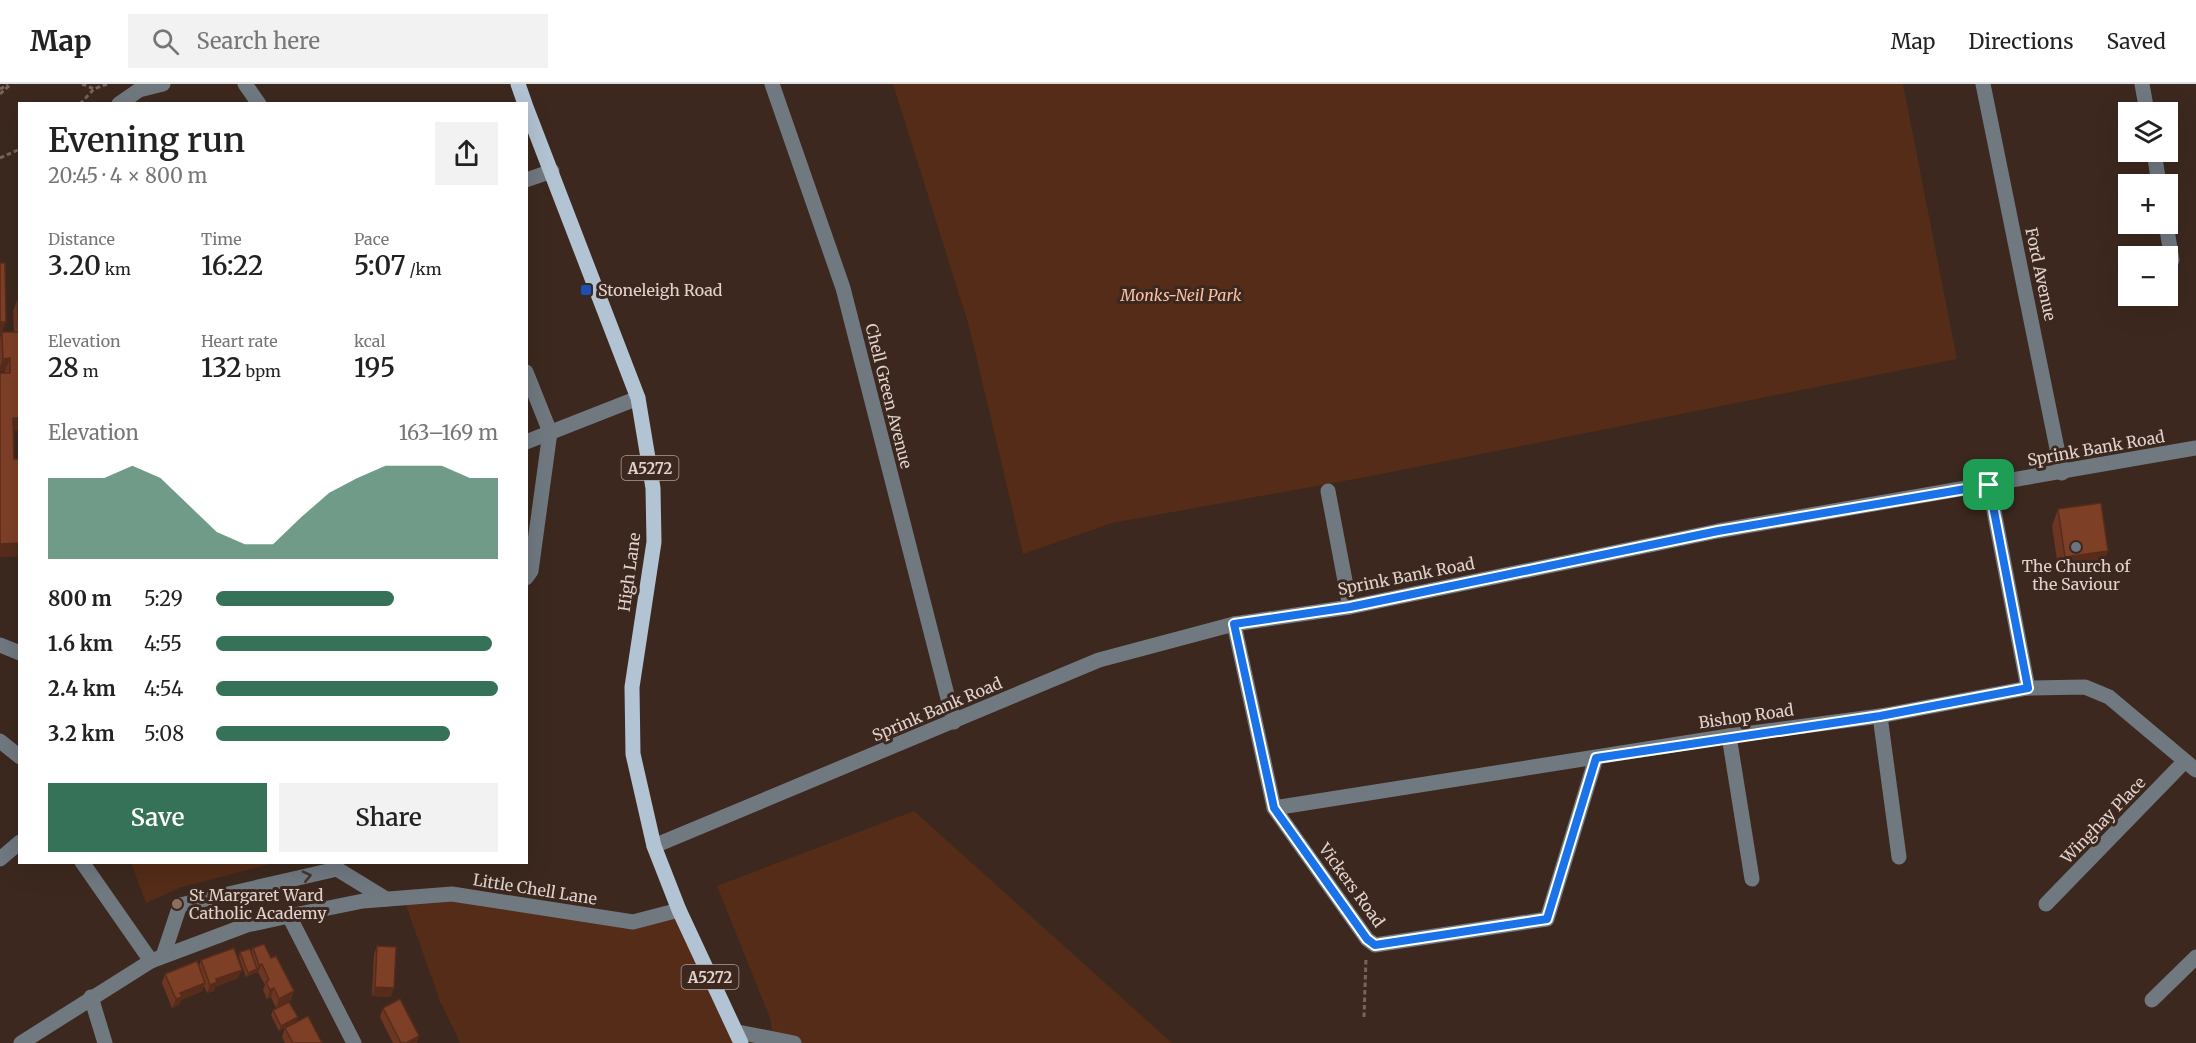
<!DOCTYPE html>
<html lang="en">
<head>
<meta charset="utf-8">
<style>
	:root { --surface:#fff; --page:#f2f2f2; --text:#222; --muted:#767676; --line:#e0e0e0; --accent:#357258 }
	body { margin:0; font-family:Merriweather,serif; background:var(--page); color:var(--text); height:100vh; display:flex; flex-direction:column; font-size:22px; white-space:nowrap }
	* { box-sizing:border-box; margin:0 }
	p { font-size:20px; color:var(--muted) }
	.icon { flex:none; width:33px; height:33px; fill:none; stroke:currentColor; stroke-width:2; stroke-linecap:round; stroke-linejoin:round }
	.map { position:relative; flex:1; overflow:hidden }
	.drawer { position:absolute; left:18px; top:18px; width:510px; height:762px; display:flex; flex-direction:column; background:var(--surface); border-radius:0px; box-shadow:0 6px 24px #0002 }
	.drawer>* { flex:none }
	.fabs { position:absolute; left:2118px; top:18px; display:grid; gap:12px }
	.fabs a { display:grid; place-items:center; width:60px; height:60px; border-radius:0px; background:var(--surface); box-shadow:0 6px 24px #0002; font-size:30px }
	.pin { position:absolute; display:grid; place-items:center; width:51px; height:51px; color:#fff; margin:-26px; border-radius:12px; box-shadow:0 3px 9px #0006 }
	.round { display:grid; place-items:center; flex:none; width:63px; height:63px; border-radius:0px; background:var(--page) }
	.headline { display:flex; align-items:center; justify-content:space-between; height:102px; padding:0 30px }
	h1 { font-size:33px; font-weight:600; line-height:45px }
	.stats { display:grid; grid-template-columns:repeat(3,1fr); gap:9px; height:102px; padding:6px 30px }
	.stats div { display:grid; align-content:center }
	.stats b { font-size:26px; font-weight:600 }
	.stats small { font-size:16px; font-weight:400 }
	.stats p { font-size:16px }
	.chart { height:168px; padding:12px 30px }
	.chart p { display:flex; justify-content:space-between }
	.chart svg { width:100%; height:108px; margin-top:6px; fill:var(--accent); opacity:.7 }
	.primary-button { display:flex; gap:12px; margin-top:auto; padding:12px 30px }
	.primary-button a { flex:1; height:69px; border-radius:0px; background:var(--accent); color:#fff; font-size:24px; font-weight:600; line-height:69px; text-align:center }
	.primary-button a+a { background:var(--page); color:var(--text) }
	ul { padding:0 30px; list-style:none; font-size:20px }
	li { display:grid; grid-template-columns:96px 72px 1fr; align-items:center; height:45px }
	li i { height:15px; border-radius:8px; background:var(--accent) }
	header { display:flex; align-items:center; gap:36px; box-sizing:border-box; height:84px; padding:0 30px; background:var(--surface); border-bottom:2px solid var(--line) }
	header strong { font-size:28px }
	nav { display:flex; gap:33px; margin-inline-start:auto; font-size:21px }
	.search { width:420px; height:54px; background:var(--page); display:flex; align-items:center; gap:15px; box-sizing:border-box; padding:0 21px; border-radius:0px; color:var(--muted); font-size:22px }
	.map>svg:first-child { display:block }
	.green { fill:#542c17 }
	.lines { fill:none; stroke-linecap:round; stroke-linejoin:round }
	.path { stroke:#77655c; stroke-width:3; stroke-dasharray:4.5 3; stroke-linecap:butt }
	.minor { stroke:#707880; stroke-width:15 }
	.major { stroke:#b2c3d3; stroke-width:15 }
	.wall { fill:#6c3622 }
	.shaded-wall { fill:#582c1b }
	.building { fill:#7e3f27; stroke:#582c1b; stroke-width:1.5 }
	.oneway { stroke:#44342d }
	.route-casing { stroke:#fff; stroke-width:12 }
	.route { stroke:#1a73e8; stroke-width:8 }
	.transit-dot { fill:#1a4fb4; stroke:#3c281e; stroke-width:2 }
	.worship-dot { fill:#6b7280; stroke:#3c281e; stroke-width:2 }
	.education-dot { fill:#8d6e63; stroke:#3c281e; stroke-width:2 }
	.labels { text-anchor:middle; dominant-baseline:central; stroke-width:6; stroke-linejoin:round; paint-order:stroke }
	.shield { fill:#3c281e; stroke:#af9f98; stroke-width:1.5 }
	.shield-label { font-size:15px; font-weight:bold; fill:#e0d2cc }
	.street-label { font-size:16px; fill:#e0d2cc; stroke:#3c281e }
	.poi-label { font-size:16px; fill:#e0d2cc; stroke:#3c281e; text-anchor:start }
	.park-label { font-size:16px; font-style:italic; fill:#fbc2a7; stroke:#3c281e }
</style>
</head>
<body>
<header>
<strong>Map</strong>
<div class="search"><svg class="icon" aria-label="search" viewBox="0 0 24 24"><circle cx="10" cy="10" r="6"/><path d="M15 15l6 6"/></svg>Search here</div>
<nav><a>Map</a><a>Directions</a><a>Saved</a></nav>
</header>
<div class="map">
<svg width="2196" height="959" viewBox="0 0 2196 959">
	<rect width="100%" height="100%" fill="#3c281e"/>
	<g class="green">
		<polygon points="893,0 1903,0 1957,275 1366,393 1112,439 1023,470 969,242"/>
		<polygon points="914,727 1172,959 774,959 770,934 717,802"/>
		<polygon points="131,779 131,778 274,779 182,803 146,819"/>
		<polygon points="452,810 604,834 679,826 741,959 460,959 440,917 403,813"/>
	</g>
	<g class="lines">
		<g class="path">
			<polyline points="82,0 94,5"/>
			<polyline points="0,5 8,1"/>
			<polyline points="0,10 11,0"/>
			<polyline points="80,20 94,5 107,0"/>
			<polyline points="0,74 20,65"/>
			<polyline points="1364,933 1366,875"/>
		</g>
		<g class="minor">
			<polyline points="245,0 259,20"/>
			<polyline points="772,0 843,204 954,638"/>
			<polyline points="1983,0 2062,389"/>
			<polyline points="2142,0 2147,28"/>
			<polyline points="119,20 139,6 163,0"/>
			<polyline points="2154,68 2159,100"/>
			<polyline points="526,96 552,87"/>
			<polyline points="2166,140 2172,176"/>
			<polyline points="526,288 550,348 531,487 526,494"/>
			<polyline points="526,358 638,314"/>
			<polyline points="1989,401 2028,604"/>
			<polyline points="1328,407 1350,523"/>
			<polyline points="1234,540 1274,724 1367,855 1375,861 1547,835 1596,674"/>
			<polyline points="0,561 20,569"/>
			<polyline points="1880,632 1899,773"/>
			<polyline points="1729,652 1752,795"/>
			<polyline points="0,657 20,673"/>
			<polyline points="1274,724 1729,652 1880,632 2028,604 2085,603 2109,613 2196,686"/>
			<polyline points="654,762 1099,576 1234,540 1350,523 1718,447 2196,364"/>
			<polyline points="0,775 20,758"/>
			<polyline points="82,778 151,877"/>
			<polyline points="2046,820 2185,677"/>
			<polyline points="289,832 354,959"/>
			<polyline points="163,872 180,821 337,785 386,815"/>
			<polyline points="91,913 105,959"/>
			<polyline points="2152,916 2196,873"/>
			<polyline points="738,948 794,959"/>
			<polyline points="21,959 151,877 247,841 289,832 363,817 452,810 633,838 679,826"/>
		</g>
		<g class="major">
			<polyline points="518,0 525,20"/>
			<polyline points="526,23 638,314 653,404 654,458 632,603 633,670 654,762 679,826 741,959"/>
		</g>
	</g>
	<g class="wall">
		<polygon points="0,179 2,248 14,248 13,227 18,214 20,214 20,347 13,347 14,375 20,375 20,472 0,473 0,289 5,289 5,287 0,287 0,254 1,251 0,251"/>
		<polygon points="2058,425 2108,467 2101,484 2059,490 2052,442"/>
		<polygon points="377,862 391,913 372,912 374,870"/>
		<polygon points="253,864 291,916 276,924 271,913 267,915 263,906 265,901 258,888 246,893 239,873 240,868 251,868"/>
		<polygon points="201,876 238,894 215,903 214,907 207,909 204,902 202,907 181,916 179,921 172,924 162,899 165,890 199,882"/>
		<polygon points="383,924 417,959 393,959 380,933"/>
		<polygon points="273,926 298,933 296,937 279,947 271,931"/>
		<polygon points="285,944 322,959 285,959 282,953"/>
	</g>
	<g class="shaded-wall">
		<polygon points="0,238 6,238 1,251 0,251"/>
		<polygon points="10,274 5,287 0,287 0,283 3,275"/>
		<polygon points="13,334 20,334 20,347 8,347"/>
		<polygon points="20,459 20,472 0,473 0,460"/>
		<polygon points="2108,467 2101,484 2059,490 2065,473"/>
		<polygon points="262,880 258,888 246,893 248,889 257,885 259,881"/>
		<polygon points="242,886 238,894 215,903 214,907 207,909 210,901 216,895"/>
		<polygon points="205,899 202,907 181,916 179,921 172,924 176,915 180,909"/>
		<polygon points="375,903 394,904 391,913 372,912"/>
		<polygon points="274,904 271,913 267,915 270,906"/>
		<polygon points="294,907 291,916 276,924 279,915"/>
		<polygon points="298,933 296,937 279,947 281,942"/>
		<polygon points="419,952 417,959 406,959"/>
	</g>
	<g class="building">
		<polygon points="0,179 5,179 6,238 0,238"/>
		<polygon points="18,214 20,214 20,334 13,334 14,375 20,375 20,459 0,460 0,289 10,289 10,274 3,275 2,248 19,248"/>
		<polygon points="2101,419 2108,467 2065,473 2058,425"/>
		<polygon points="264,860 271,874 276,872 294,907 279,915 274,904 270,906 266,898 269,896 262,880 259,881 253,864"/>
		<polygon points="377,862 396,863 394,904 375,903"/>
		<polygon points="234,864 242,886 216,895 217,898 210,901 201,876"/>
		<polygon points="250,865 257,885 248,889 240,868"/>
		<polygon points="197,877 205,899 180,909 182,913 176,915 165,890"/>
		<polygon points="400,915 419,952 406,959 401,959 383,924"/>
		<polygon points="289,918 298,933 281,942 273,926"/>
		<polygon points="308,932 322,959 293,959 285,944"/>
	</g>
	<defs><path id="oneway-chevron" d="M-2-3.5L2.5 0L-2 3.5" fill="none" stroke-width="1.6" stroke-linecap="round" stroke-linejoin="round" transform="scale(1.5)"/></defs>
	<use class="oneway" href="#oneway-chevron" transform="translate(307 792) rotate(-13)"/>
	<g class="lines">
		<g class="route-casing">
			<polygon id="route" points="1989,401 2028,604 1880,632 1596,674 1547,835 1375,861 1367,855 1274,724 1234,540 1350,523 1718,447"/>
		</g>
		<use href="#route" class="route"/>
	</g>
	<rect class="transit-dot" x="580" y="200" width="12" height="12" rx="3"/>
	<circle class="worship-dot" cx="2076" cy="463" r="6"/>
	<circle class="education-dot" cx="177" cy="820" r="6"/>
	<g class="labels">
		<g class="shield">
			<rect x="621.5" y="372" width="57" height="24" rx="4.5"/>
			<rect x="681.5" y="881" width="57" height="24" rx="4.5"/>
		</g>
		<g class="shield-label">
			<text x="650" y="384">A5272</text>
			<text x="710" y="893">A5272</text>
		</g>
		<g class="street-label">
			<text transform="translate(2041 190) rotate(78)">Ford Avenue</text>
			<text transform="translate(889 312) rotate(76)">Chell Green Avenue</text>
			<text transform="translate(2096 364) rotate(-10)">Sprink Bank Road</text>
			<text transform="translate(629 488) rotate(-82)">High Lane</text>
			<text transform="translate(1406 492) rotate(-11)">Sprink Bank Road</text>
			<text transform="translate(937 625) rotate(-23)">Sprink Bank Road</text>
			<text transform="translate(1746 632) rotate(-8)">Bishop Road</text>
			<text transform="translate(2103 736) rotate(-46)">Winghay Place</text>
			<text transform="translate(1352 801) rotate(54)">Vickers Road</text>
			<text transform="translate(535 805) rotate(9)">Little Chell Lane</text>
		</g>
		<g class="poi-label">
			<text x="598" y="206">Stoneleigh Road</text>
			<text x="2076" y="482" text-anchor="middle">The Church of<tspan x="2076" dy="18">the Saviour</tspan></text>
			<text x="189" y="811">St Margaret Ward<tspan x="189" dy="18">Catholic Academy</tspan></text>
		</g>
		<g class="park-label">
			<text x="1181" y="211">Monks-Neil Park</text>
		</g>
	</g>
</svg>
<div class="fabs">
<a><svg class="icon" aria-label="layers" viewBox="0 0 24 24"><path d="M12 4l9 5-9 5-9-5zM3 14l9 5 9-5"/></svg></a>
<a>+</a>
<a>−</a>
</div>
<div class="pin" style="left:1989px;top:401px;background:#1e9e55"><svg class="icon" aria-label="arrive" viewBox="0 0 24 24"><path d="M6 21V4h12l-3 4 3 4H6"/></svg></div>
<section class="drawer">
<div class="headline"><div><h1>Evening run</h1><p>20:45 · 4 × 800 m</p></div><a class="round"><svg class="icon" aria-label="share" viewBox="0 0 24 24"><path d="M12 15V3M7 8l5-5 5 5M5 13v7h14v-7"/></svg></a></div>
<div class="stats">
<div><p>Distance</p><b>3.20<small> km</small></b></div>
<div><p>Time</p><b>16:22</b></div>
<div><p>Pace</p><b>5:07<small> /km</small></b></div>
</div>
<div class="stats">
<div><p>Elevation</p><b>28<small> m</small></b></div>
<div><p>Heart rate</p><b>132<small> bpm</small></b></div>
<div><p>kcal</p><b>195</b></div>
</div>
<div class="chart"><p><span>Elevation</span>163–169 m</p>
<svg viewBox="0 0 160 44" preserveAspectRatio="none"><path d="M0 44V11L10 11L20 11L30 6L40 11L50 22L60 33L70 38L80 38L90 27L100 17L110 11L120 6L130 6L140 6L150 11L160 11V44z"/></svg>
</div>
<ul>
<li><b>800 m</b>5:29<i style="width:63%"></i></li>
<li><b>1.6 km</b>4:55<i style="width:98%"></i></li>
<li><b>2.4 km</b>4:54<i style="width:100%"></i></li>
<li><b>3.2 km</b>5:08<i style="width:83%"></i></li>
</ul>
<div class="primary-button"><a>Save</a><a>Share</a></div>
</section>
</div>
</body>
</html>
